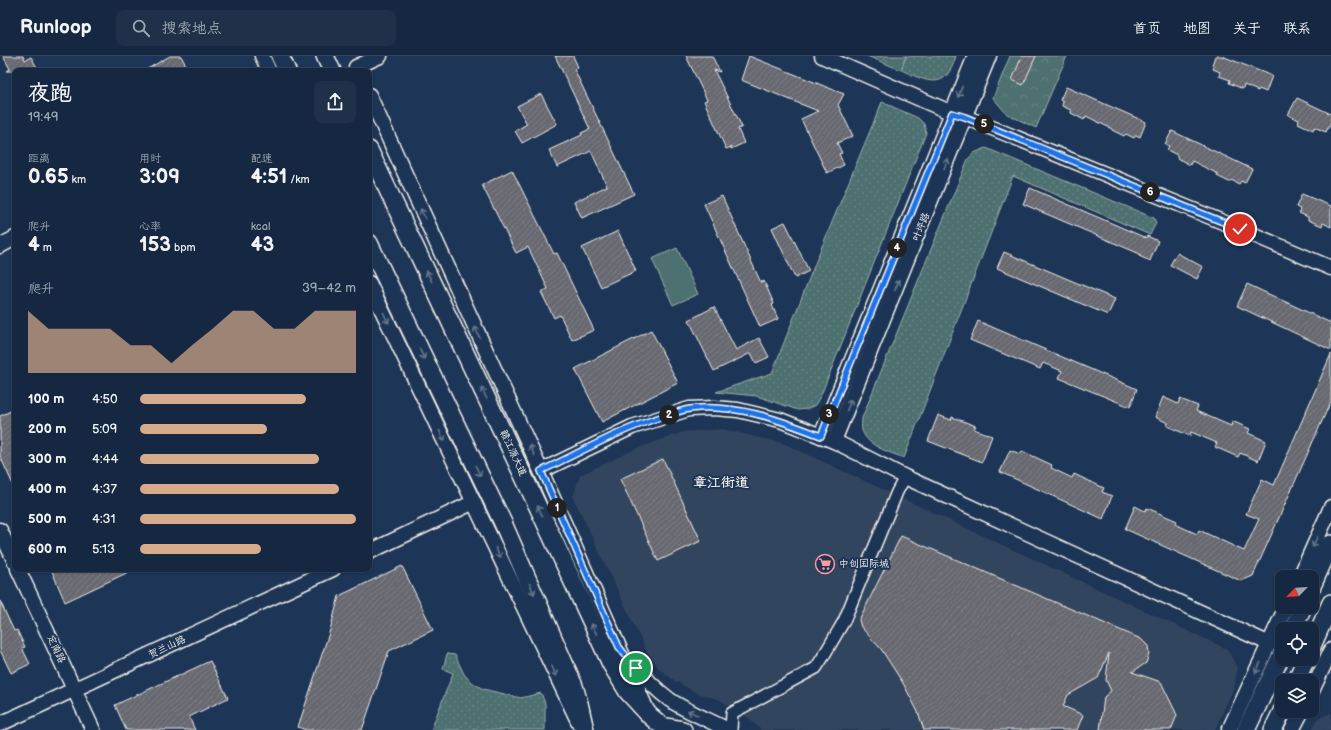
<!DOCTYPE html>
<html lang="zh">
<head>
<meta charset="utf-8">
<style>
	:root { --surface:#162841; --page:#1f3048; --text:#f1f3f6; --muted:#9ea6b1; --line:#35445a; --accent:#d6ab8b }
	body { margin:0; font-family:"Balsamiq Sans","LXGW WenKai TC",sans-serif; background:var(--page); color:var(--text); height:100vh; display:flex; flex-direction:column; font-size:15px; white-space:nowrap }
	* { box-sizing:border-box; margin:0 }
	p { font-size:13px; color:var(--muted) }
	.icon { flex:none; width:22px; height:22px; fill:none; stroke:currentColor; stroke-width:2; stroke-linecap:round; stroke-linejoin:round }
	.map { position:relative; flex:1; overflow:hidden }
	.drawer { position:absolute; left:12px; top:12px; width:360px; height:504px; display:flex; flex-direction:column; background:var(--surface); border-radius:8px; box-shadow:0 1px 3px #0004,0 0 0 1px var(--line) }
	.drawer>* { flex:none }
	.needle { width:26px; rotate:245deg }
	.tools { position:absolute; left:1275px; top:514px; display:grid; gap:8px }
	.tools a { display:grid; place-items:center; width:44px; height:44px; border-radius:8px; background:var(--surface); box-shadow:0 1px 3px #0004,0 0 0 1px var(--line); font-size:20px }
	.pin { position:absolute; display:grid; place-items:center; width:34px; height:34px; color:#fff; margin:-17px; border:2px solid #fff; border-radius:50%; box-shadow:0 1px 4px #0007 }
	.km { position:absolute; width:20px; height:20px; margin:-10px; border-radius:50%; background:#222; color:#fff; font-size:11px; line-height:20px; text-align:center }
	.round { display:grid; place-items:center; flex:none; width:42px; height:42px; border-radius:8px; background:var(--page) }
	.summary { display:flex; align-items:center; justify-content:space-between; height:68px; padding:0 16px }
	h1 { font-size:22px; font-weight:700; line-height:30px }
	.figures { display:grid; grid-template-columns:repeat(3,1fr); gap:6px; height:68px; padding:4px 16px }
	.figures div { display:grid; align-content:center }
	.figures b { font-size:20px; font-weight:700 }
	.figures small { font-size:11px; font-weight:400 }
	.figures p { font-size:11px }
	.chart { height:112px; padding:8px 16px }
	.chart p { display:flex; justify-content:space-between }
	.chart svg { width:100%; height:72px; margin-top:4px; fill:var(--accent); opacity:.7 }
	ul { padding:0 16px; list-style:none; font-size:13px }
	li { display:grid; grid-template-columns:64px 48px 1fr; align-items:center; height:30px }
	li i { height:10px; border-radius:5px; background:var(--accent) }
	header { display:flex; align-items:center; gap:24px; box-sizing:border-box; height:56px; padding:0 20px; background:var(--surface); border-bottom:1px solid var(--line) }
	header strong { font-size:19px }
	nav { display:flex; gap:22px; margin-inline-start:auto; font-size:14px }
	.search { width:280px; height:36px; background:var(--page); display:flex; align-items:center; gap:10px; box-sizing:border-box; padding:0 14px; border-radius:8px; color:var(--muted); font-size:15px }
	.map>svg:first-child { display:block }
	.built { fill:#33445f }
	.grass { fill:url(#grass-dots); stroke:#a1b0ac }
	.park { fill:url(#park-crowns); stroke:#a1b0ac }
	.garden { fill:#4e6f70; stroke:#a1b0ac }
	.building { fill:url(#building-hatch); stroke:#f4f1e8 }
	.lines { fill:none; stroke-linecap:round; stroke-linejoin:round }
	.minor-casing { stroke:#f4f1e8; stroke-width:14 }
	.tertiary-casing { stroke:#f4f1e8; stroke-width:17 }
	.primary-casing { stroke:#f4f1e8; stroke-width:20 }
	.minor { stroke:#1d3557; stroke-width:11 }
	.tertiary { stroke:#1d3557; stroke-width:14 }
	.primary { stroke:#1d3557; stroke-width:17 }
	.oneway { stroke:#68778a }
	.route-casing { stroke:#fff; stroke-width:8 }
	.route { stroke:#1a73e8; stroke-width:5 }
	.labels { text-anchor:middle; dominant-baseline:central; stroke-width:4; stroke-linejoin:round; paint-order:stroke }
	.street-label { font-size:10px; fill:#f4f1e8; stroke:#1d3557 }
	.poi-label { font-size:10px; fill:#f4f1e8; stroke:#1d3557; text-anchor:start }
	.district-label { font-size:14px; font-weight:bold; fill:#f4f1e8; stroke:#1d3557 }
</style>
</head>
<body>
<header>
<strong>Runloop</strong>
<div class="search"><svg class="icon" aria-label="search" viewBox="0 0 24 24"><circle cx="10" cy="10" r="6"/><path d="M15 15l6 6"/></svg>搜索地点</div>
<nav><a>首页</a><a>地图</a><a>关于</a><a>联系</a></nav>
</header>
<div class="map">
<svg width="1331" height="674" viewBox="0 0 1331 674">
	<defs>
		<pattern id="grass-dots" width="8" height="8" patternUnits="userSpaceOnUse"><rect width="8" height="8" fill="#4e6f70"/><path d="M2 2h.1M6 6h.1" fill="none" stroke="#688484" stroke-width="1.8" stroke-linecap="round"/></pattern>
		<pattern id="park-crowns" width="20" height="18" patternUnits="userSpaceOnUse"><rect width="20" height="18" fill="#4e6f70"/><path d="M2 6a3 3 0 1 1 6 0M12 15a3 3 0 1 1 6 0" fill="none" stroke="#688484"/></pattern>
		<pattern id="building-hatch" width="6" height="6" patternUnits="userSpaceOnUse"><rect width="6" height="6" fill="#676871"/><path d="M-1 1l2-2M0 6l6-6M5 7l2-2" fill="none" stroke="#7d7e85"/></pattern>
	</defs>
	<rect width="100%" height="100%" fill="#1d3557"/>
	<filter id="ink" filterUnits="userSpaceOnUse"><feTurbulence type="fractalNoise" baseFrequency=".025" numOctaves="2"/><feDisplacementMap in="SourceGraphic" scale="8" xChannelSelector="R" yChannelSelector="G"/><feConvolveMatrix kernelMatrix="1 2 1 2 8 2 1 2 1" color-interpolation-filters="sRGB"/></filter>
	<g filter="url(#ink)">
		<g class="built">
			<polygon points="723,373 785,388 1227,593 1237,611 1235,629 1215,674 761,674 749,662 720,644 695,636 675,625 660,614 647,596 573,441 580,419 638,392 683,376"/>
			<polygon points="1331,657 1331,674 1312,674 1317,663"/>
		</g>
		<g class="grass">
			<path d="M906,0H956C954,7 951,15 946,20C935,32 913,19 901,14Z"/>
			<polygon points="882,46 918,62 924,68 926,77 821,339 815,349 807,353 798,354 757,340 716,336 772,317 818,200"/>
			<path d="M986,92L1154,162L1156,167L1150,179L1013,120L904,402C890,396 867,391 862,374C861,371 862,366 862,362L968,103L974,97Z"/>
			<polygon points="447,598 455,599 464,618 470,625 483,633 521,642 541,637 545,647 545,674 431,674 453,617 443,613"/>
		</g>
		<g class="park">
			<polygon points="867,0 906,0 901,14"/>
			<polygon points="1010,0 1067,0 1036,72 1007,58 993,42"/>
		</g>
		<polygon class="garden" points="677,192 698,238 673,249 652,203"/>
		<g class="building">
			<polygon points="3,0 23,0 25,4 31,1 39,15 7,15 10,13"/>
			<polygon points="170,0 181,0 189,15 144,15"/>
			<polygon points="555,0 573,0 578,11 574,13 634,138 582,162 574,146 607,130 591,95 557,111 549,94 582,79 581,77 590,73"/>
			<polygon points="686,0 712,0 720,16 714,14 742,71 738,73 744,87 731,93 731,91 726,93 704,45 707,44"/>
			<polygon points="749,0 844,38 838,49 853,80 837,87 842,97 839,98 844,109 827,117 801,63 818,55 741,24"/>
			<polygon points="1022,0 1036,0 1023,29 1012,24"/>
			<polygon points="1215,0 1222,0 1272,20 1266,36 1259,33 1258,35 1244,29 1243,33 1229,27 1230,24 1219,20 1220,16 1213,13 1214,10 1212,9"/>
			<polygon points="1066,31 1146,66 1140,81 1136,79 1134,82 1126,78 1124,80 1112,74 1112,73 1086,60 1084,64 1071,57 1071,54 1062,50 1063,46 1060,44"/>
			<polygon points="541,38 557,68 522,87 515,75 527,68 517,50"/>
			<polygon points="1297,42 1331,58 1331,66 1326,76 1314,71 1313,74 1298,67 1299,64 1288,59"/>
			<polygon points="1172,75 1252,113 1245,127 1241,125 1239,128 1231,124 1229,126 1217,120 1218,118 1192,105 1190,109 1177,102 1177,99 1167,94 1169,90 1165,88"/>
			<polygon points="512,114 554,198 557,197 594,274 572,284 560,259 554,262 541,236 548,233 528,191 516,197 482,129"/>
			<polygon points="1030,132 1146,182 1147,180 1158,185 1150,205 1139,200 1140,198 1023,148"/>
			<polygon points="1302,138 1331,150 1331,171 1323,167 1322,170 1308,164 1308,161 1299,157 1300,153 1296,151"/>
			<polygon points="722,140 761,227 764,225 774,248 772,249 778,263 760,271 704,148"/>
			<polygon points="785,166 809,215 795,222 772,172"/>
			<polygon points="618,175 636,215 601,231 582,192"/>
			<polygon points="1004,196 1115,243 1108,259 997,212"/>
			<polygon points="1177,197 1203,211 1197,223 1170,209"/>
			<polygon points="1247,228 1331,267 1331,294 1237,250"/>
			<polygon points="714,251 736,294 759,282 769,301 756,307 751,297 714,315 689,264"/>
			<polygon points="978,265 1137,333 1130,351 1059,322 1062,315 1043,307 1040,313 970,284"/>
			<polygon points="651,274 678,327 602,366 575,313"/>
			<polygon points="1331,298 1331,345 1253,520 1241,525 1125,473 1135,450 1145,455 1147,452 1177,465 1175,468 1197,478 1199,474 1244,495 1259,463 1246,458 1262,423 1274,429"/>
			<polygon points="1163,341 1178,348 1180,343 1198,350 1196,355 1231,370 1232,365 1250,373 1248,377 1266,385 1258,405 1240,397 1238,401 1215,391 1217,387 1191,376 1190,380 1167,370 1168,367 1155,361"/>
			<polygon points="15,353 15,433 0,400 0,360"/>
			<polygon points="938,359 951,364 952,361 976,370 974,373 992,380 982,406 928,385"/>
			<polygon points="1010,394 1020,398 1022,395 1052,409 1051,412 1072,422 1074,418 1104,432 1102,436 1112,440 1103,463 1000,416"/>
			<polygon points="663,403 701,485 658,505 620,423"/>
			<polygon points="901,480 1141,583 1148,590 1149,598 1146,607 1132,616 1161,626 1177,659 1171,674 1100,674 1104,641 1111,635 1106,624 1109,597 1098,622 1068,639 1063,650 1083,659 1077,674 924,674 918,656 903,627 881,593 861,571 859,564"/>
			<polygon points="402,510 433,574 389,595 362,674 306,674 298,671 330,574 339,540"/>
			<polygon points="51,513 135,513 65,546"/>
			<polygon points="0,545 14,575 17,574 25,591 22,592 30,608 11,617 0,594"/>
			<polygon points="210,605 228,642 189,661 195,674 126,674 115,649"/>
		</g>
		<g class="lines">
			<g class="minor-casing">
				<polyline id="minor" points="731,674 732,657 816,612 823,601 844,565 897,436 905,421"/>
			</g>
			<g class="tertiary-casing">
				<g id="tertiary">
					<polyline points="262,0 269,15"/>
					<polyline points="822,0 952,57 965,61 1240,173 1331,212"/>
					<polyline points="356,11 380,0"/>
					<polyline points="369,39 541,415 646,652"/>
					<polyline points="0,190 15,182"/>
					<polyline points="369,227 580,669"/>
					<polyline points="821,380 975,0"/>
					<polyline points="834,385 989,0"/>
					<polyline points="541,415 632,371 689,353 714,352 738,354 780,364 834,385 905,421 1270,588"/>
					<polyline points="0,474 15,506"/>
					<polyline points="369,496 474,446"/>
					<polyline points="18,513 93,674"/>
					<polyline points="1300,521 1331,451"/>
					<path d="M630,605C642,619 655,633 670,644C688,656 709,664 728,674"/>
					<polyline points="1312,635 1331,594"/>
					<polyline points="0,668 333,513"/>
					<polyline points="1229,674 1286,551"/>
					<polyline points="1292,674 1302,655"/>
				</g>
			</g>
			<g class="primary-casing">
				<g id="primary">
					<polyline points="280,0 287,15"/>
					<polyline points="325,0 332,15"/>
					<polyline points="369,94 539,453 611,608 628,636 650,660 662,670 683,674"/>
					<polyline points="369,187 503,467 574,630 579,647 585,674"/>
					<polyline points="1312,530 1331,488"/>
					<polyline points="1293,573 1303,551"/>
					<polyline points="1312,590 1331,547"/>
					<polyline points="1296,625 1306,603"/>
					<polyline points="1246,674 1282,598"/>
					<polyline points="1273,674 1282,655"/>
				</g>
			</g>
			<use href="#minor" class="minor"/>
			<use href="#tertiary" class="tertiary"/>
			<use href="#primary" class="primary"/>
		</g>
		<defs><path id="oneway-shaft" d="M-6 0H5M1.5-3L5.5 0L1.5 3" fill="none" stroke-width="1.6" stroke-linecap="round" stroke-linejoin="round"/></defs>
		<g class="oneway">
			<use href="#oneway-shaft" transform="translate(960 36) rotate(111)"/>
			<use href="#oneway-shaft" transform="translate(946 108) rotate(-68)"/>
			<use href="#oneway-shaft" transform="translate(423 158) rotate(-115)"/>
			<use href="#oneway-shaft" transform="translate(429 220) rotate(-115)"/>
			<use href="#oneway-shaft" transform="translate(897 229) rotate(-68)"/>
			<use href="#oneway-shaft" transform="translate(386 262) rotate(64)"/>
			<use href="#oneway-shaft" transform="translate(477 276) rotate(-115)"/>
			<use href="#oneway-shaft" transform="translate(422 298) rotate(64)"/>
			<use href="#oneway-shaft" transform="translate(484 337) rotate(-115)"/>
			<use href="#oneway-shaft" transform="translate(849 349) rotate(-68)"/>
			<use href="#oneway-shaft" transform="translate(442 380) rotate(64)"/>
			<use href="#oneway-shaft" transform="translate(532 394) rotate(-115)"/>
			<use href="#oneway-shaft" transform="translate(478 415) rotate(64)"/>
			<use href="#oneway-shaft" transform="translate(540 455) rotate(-115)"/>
			<use href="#oneway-shaft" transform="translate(1315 486) rotate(114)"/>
			<use href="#oneway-shaft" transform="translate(498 497) rotate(65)"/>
			<use href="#oneway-shaft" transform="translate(532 533) rotate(67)"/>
			<use href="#oneway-shaft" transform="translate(594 573) rotate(-115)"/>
			<use href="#oneway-shaft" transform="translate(1258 612) rotate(115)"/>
			<use href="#oneway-shaft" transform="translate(554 615) rotate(65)"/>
			<use href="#oneway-shaft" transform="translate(693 657) rotate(-155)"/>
		</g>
	</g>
	<g class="lines" filter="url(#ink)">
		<g class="route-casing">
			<path id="route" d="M636,612L619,591L541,415C581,396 621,373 664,360C672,358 682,354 690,353C735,347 780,364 821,380L952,57L965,61L1240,173"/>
		</g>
		<use href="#route" class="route"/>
	</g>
	<defs>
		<g id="supermarket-ring" transform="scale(1)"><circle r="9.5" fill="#1d3557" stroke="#ff9aa2" stroke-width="1.5"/><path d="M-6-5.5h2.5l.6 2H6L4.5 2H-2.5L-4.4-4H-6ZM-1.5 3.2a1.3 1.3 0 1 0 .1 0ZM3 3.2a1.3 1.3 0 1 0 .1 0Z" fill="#ff9aa2"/></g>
	</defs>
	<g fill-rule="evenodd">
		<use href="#supermarket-ring" x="825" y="508"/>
	</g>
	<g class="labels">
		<g class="street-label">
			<text transform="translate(921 171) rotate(-68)">叶坪路</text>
			<text transform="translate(513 397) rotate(65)">赣江源大道</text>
			<text transform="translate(167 591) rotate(-25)">贺兰山路</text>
			<text transform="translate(56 593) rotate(65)">定南路</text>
		</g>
		<g class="poi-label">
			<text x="839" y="508">中创国际城</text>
		</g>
		<g class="district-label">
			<text x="721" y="426">章江街道</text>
		</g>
	</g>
</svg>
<div class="tools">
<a><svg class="needle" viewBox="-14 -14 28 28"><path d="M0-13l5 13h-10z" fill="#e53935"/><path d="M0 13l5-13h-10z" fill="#9ea6b1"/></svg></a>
<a><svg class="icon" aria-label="locate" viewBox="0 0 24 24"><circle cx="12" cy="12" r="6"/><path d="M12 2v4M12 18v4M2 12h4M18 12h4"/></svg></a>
<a><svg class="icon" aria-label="layers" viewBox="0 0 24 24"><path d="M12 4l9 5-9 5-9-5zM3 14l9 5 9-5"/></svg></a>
</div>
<div class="pin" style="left:636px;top:612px;background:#1e9e55"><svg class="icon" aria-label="arrive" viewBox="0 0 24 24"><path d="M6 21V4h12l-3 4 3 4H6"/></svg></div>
<div class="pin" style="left:1240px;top:173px;background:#d93025"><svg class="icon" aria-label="check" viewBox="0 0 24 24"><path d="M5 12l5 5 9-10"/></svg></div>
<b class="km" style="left:557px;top:452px">1</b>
<b class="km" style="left:669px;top:359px">2</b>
<b class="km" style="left:829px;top:358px">3</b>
<b class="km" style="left:897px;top:192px">4</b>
<b class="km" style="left:984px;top:68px">5</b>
<b class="km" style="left:1150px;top:136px">6</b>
<section class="drawer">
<div class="summary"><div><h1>夜跑</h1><p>19:49</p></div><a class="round"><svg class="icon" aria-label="share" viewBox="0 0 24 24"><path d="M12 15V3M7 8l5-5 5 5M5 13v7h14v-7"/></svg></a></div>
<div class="figures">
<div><p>距离</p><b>0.65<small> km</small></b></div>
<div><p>用时</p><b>3:09</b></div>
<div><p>配速</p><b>4:51<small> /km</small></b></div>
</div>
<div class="figures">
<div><p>爬升</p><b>4<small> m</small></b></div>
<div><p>心率</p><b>153<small> bpm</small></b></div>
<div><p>kcal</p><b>43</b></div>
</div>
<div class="chart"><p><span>爬升</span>39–42 m</p>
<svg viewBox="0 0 160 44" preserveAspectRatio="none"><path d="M0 44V6L10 17L20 17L30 17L40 17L50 27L60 27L70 38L80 27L90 17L100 6L110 6L120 17L130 17L140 6L150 6L160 6V44z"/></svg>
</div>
<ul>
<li><b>100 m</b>4:50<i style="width:77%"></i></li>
<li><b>200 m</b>5:09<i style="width:59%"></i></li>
<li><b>300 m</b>4:44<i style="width:83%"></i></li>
<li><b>400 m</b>4:37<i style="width:92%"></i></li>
<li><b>500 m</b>4:31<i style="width:100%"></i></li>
<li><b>600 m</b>5:13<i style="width:56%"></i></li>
</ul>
</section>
</div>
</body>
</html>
